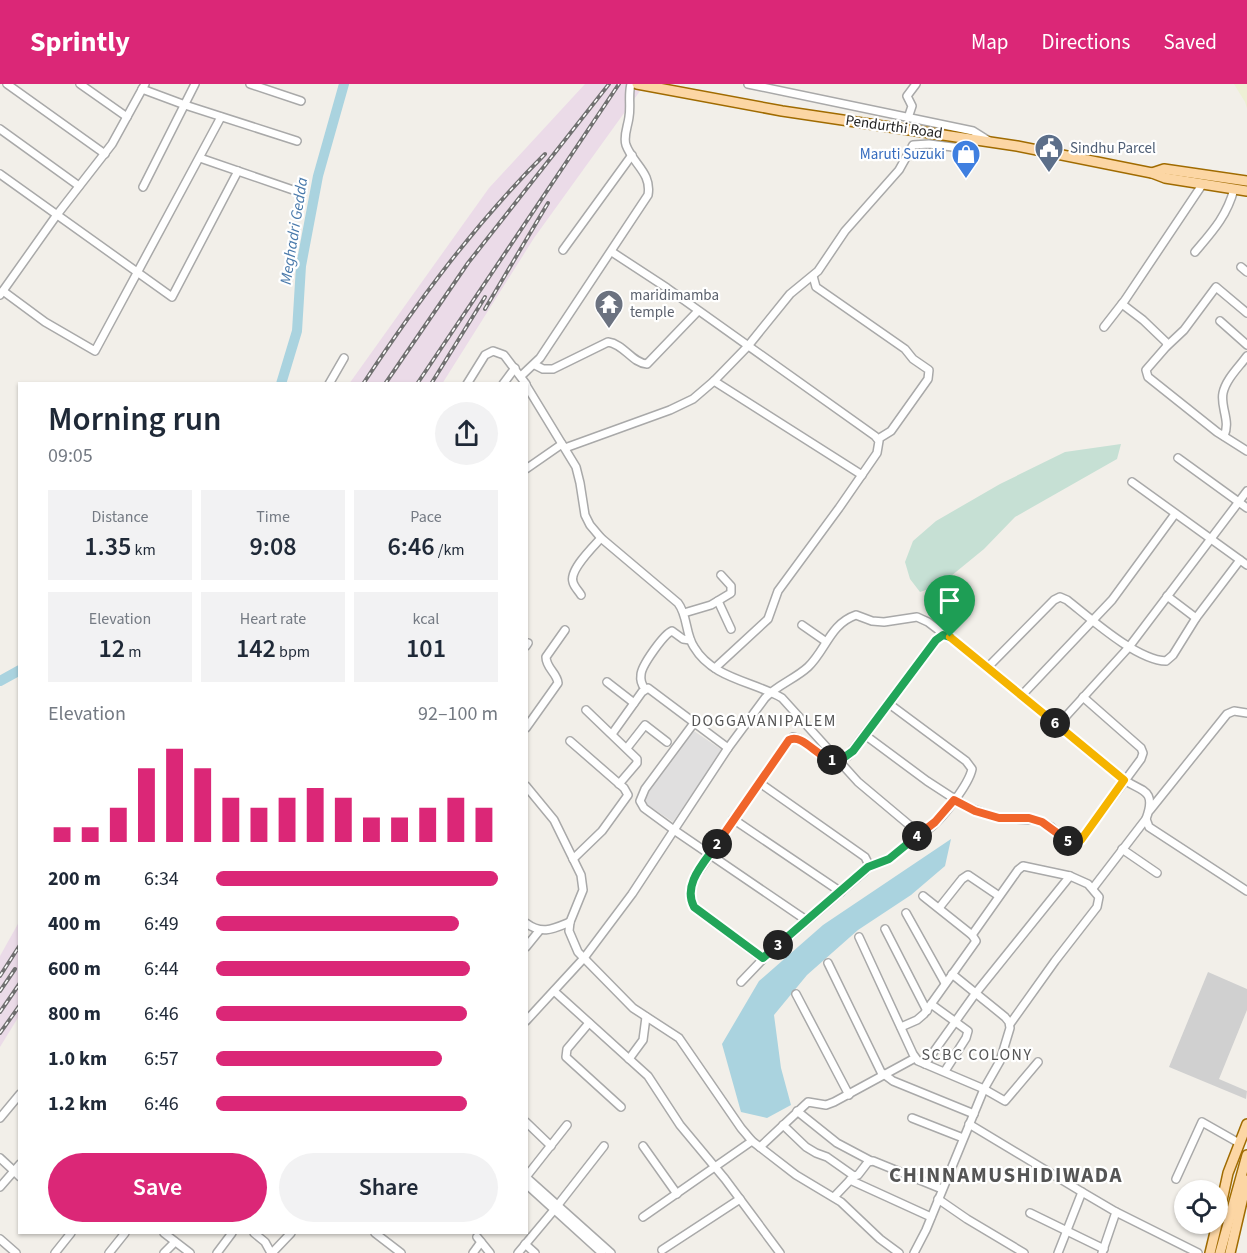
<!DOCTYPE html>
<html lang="en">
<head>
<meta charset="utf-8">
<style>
	:root { --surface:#fff; --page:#f2f2f3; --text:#1f2937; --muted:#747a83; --accent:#db2777 }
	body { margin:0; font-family:"Source Sans 3",sans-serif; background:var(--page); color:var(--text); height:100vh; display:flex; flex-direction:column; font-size:22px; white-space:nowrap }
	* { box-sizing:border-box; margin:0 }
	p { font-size:20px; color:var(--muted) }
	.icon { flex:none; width:33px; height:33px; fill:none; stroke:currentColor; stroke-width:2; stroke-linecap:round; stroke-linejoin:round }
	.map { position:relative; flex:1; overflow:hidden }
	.panel { position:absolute; left:18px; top:298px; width:510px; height:852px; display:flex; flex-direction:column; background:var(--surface); border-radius:0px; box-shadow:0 2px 4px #0004 }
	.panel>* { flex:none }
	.buttons { position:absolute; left:1174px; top:1096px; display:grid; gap:12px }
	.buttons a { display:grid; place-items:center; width:54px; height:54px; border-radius:50%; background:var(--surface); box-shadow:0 2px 4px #0004; font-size:30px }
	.pin { position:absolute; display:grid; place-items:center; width:51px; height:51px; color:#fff; margin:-62px -26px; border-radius:50% 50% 50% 0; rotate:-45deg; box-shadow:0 0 6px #0007 }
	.pin .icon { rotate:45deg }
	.km { position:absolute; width:30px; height:30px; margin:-15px; border-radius:50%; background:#222; color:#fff; font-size:16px; line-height:30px; text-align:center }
	.round { display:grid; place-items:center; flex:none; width:63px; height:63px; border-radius:32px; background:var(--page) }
	.summary { display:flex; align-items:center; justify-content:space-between; height:102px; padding:0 30px }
	h1 { font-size:33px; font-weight:600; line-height:45px }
	.figures { display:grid; grid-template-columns:repeat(3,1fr); gap:9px; height:102px; padding:6px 30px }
	.figures div { display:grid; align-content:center; border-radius:0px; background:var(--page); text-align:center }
	.figures b { font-size:26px; font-weight:600 }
	.figures small { font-size:16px; font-weight:400 }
	.figures p { font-size:16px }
	.chart { height:168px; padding:12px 30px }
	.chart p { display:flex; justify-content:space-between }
	.chart svg { width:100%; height:108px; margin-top:6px; stroke:var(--accent); stroke-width:6 }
	.cta { display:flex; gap:12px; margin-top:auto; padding:12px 30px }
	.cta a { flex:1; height:69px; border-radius:36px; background:var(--accent); color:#fff; font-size:24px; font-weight:600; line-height:69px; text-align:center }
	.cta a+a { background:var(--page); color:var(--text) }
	ul { padding:0 30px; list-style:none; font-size:20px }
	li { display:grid; grid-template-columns:96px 72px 1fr; align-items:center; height:45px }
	li i { height:15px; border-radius:8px; background:var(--accent) }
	header { display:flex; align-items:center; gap:36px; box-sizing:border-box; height:84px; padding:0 30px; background:var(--accent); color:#fff }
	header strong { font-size:28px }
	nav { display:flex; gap:33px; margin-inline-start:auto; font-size:21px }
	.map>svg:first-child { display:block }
	.residential { fill:#e0dfdf }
	.industrial { fill:#ebdbe8 }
	.religious { fill:#d0d0d0 }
	.farmland { fill:#eef0d5 }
	.wetland { fill:#c6e0d4 }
	.water { fill:#aad3df }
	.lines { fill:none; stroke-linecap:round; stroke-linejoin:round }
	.river { stroke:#aad3df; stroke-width:10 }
	.minor-casing { stroke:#a9a9a9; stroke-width:10 }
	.major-casing { stroke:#a06b00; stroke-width:12 }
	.minor { stroke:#fff; stroke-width:7 }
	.major { stroke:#fcd6a4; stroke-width:9 }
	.rail-casing { stroke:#707070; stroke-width:4 }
	.rail { stroke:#fff; stroke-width:1.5; stroke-dasharray:4.5; stroke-linecap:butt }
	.split-1-casing { stroke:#fff; stroke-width:12 }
	.split-2-casing { stroke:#fff; stroke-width:12 }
	.split-3-casing { stroke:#fff; stroke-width:12 }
	.split-4-casing { stroke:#fff; stroke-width:12 }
	.split-5-casing { stroke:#fff; stroke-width:12 }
	.split-6-casing { stroke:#fff; stroke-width:12 }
	.split-7-casing { stroke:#fff; stroke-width:12 }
	.split-1 { stroke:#22a559; stroke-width:8 }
	.split-2 { stroke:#f0652b; stroke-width:8 }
	.split-3 { stroke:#22a559; stroke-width:8 }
	.split-4 { stroke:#22a559; stroke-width:8 }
	.split-5 { stroke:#f0652b; stroke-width:8 }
	.split-6 { stroke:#f5b400; stroke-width:8 }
	.split-7 { stroke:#f5b400; stroke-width:8 }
	.labels { text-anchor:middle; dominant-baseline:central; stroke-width:4.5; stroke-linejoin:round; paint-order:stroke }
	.street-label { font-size:15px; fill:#222; stroke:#fff }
	.service-label { font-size:15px; fill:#4e5e75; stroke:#fff; text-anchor:start }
	.shop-label { font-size:15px; fill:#366cbe; stroke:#fff; text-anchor:end }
	.worship-label { font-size:15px; fill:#5b616d; stroke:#fff; text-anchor:start }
	.water-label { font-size:16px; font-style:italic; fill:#4a7aab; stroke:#fff }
	.neighbourhood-label { font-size:16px; letter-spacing:1.5px; fill:#555; stroke:#fff }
	.district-label { font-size:21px; font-weight:bold; letter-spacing:1.5px; fill:#555; stroke:#fff }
</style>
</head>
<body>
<header>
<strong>Sprintly</strong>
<nav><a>Map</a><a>Directions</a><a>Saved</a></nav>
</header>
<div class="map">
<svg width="1247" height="1169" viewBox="0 0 1247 1169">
	<rect width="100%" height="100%" fill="#f2efe9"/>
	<polygon class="residential" points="691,645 722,666 673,738 642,717"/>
	<g class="industrial">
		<polygon points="585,0 645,0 534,154 442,300 349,300 489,104"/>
		<polygon points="19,838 19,932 0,963 0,872"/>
	</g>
	<polygon class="religious" points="1208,888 1247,905 1247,926 1219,995 1247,1007 1246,1015 1169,983"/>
	<polygon class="farmland" points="1234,0 1247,0 1247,24 1245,18"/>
	<polygon class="wetland" points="1121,360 1117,375 1015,433 984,465 940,501 920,508 910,495 905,478 913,457 936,437 1000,400 1065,368"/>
	<polygon class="water" points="951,755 945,782 911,811 858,846 807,891 774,931 781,984 791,1021 767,1034 741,1028 722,960 759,897 823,841"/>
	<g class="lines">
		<g class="river">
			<polyline points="281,300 297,247 301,182 318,92 344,0"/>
			<polyline points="0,597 20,586"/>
		</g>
		<g class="minor-casing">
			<g id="minor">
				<polyline points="7,0 105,70"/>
				<polyline points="80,0 127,33"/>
				<polyline points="250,0 301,17"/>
				<polyline points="748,0 973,47 989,57"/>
				<polyline points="142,5 185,21 297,57"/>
				<polyline points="908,34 912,22 907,12 916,0"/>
				<polyline points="0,45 79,102"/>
				<polyline points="200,74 293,106"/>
				<polyline points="0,90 172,213 238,87"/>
				<polyline points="143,103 195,0"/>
				<polyline points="563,166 632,71"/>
				<polyline points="612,168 667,204 875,352 879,357 877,369 839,424 778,507 768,535 715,584"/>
				<path d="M1195,168C1212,148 1227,132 1234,105"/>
				<polyline points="1241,183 1247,188"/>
				<polyline points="813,192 816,203 905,265 913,275 929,286 928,295 891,347 878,355"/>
				<polyline points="3,207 45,238 95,267 221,33"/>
				<polyline points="0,211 56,132 112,60 145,0"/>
				<polyline points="1122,220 1143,236 1167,259 1166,263 1146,286 1148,293 1217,348 1247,367"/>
				<polyline points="1220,237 1247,261"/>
				<polyline points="1104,243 1125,216 1202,101"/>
				<polyline points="1167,262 1184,246 1216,203 1247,229"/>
				<path d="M535,281L543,285H553L608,258C624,260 632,279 647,280L698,227"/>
				<path d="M521,292L540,274L648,111C652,89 633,80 626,61C623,52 628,42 629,33C631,22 628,11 631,0"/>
				<polyline points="714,297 862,391"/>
				<polyline points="329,300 344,274"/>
				<polyline points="467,300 485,271 493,267 504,271 526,300"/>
				<polyline points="503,300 515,284"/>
				<path d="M526,301L576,383L580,399L585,431L590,441L601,454L678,519C688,532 685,549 694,563C713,595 753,597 782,614L858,698L914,745C919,747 922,748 927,746C941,737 969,700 972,685L966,677L888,619"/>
				<path d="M1224,352C1231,337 1220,323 1223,309C1226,295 1239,283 1247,272"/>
				<polyline points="565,364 670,326 693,315 714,297 748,262 790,210 818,187 845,147 899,86 913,61 929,60 968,65 973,62 976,56"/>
				<polyline points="1178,374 1247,424"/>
				<polyline points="526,385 562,360"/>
				<polyline points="1132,398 1247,481"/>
				<path d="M581,511C579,507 574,503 573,498C569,486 593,463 601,454"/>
				<polyline points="1167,512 1196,534"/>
				<polyline points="718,517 731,545"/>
				<polyline points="684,529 711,521 731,509 731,502 721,491"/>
				<polyline points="802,541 825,557"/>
				<polyline points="526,562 528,559"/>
				<path d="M988,583L1054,516L1060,513L1067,516C1090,534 1136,576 1166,577L1173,571L1196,534L1240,476"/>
				<polyline points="607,598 634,619"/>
				<path d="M645,605C642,601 640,597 641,591C641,582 664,550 672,547L683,555L690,556"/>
				<polyline points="1022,611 1112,516 1175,430"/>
				<polyline points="586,626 637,675 637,679 619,700"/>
				<path d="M694,639L645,705L640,717L644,724L674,746L728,664L765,614C777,601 795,595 808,583C826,566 830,540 856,531L872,537L884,538L917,533L928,538L945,551"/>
				<polyline points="1058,641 1129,563 1247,407"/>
				<path d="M526,644L558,599C557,589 546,584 546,573L565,546"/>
				<polyline points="612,650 642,608 648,604 728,664"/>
				<polyline points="865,651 927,697 967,723 998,734 1037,736 1051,743 1066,757 1074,759 1081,756 1141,675 1143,669 1141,664 1083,613"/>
				<polyline points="570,657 624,704 628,711 602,747 573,775"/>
				<polyline points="627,664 645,641 667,658"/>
				<polyline points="526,702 554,736 581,791 583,806 570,838 569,847 578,868 633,924 679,954 741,1044 752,1057 796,1091 841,1118 880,1155 899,1169"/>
				<polyline points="1150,726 1227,630 1234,627 1247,629"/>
				<polyline points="733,735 841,808"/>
				<polyline points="1122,765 1157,789"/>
				<polyline points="868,783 889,775 922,747"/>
				<polyline points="1093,804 1146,735"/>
				<polyline points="939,824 962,795 968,791 999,812"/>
				<polyline points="906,829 945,899"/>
				<path d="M526,839C542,851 553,845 570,838"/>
				<polyline points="885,845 927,927"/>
				<polyline points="972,851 1018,786 1023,782 1070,792 1088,800 1099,813 1097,823 1055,877 1010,940"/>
				<polyline points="859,853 913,970 918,977 984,1005 1005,1017 1038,978"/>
				<polyline points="526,863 539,847"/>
				<path d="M763,875L694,823L690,809L693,796L789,656L793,653C815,657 820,687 848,672L936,556L943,551L952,554L1120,693C1139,708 1158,703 1146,735L1149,743L1247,807"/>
				<polyline points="828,879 881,988 893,997 974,1030"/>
				<polyline points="741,898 763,875 865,787 869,781 865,773 760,699"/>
				<polyline points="554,907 648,992 680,1041 725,1095 780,1169"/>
				<polyline points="796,910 849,1011"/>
				<polyline points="931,920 968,947 966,954 945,987"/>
				<polyline points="526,937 584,874 632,810 674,746 806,836"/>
				<polyline points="589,939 567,965 566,973 621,1023"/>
				<polyline points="901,943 917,936 924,930 976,857 972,851 923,812"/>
				<polyline points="629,975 643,956 646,933"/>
				<polyline points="925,980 975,910 1070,792"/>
				<polyline points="797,1027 837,1059 871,1077"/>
				<polyline points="0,1034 20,1010"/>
				<polyline points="912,1034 963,1054"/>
				<polyline points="526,1038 551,1062"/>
				<polyline points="969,1040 1082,1108"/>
				<polyline points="567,1041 526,1093 611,1169"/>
				<polyline points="783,1041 806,1063 816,1069 827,1073 854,1092 858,1091 868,1078 873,1077 942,1105"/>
				<polyline points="643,1062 677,1110"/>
				<polyline points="760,1063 808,1018 826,1021 834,1018 915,974"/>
				<polyline points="0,1074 14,1087 0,1103"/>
				<polyline points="20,1080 14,1087 20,1093"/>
				<polyline points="1176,1095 1202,1038 1239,1059"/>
				<polyline points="850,1096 931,1133"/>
				<polyline points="526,1100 602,1169"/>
				<polyline points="834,1113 853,1093"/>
				<polyline points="938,1115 967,1135 1024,1169"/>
				<polyline points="1116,1128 1198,1169"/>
				<polyline points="1030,1129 1104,1165"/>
				<polyline points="643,1133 752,1057"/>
				<polyline points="164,1149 190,1169"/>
				<polyline points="254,1149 265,1158 271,1169"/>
				<polyline points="375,1149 401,1169"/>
				<polyline points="477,1153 490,1169"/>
				<polyline points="0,1155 16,1169"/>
				<polyline points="525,1160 535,1169"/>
				<polyline points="662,1166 740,1115"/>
				<polyline points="55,1169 71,1149"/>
				<polyline points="109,1169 125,1149"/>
				<polyline points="164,1169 175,1158"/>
				<polyline points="217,1169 232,1149"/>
				<polyline points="272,1169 291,1149"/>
				<polyline points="473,1169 481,1158"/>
				<polyline points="518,1169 554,1126 604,1062"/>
				<polyline points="914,1169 926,1146 984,1005 1000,977 1010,944 1009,938 1005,933 952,890"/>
				<polyline points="1058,1169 1082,1108 1116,1128 1102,1169"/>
			</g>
		</g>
		<g class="major-casing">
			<g id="major">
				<polyline points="637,0 782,27 1017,62 1152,89 1165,94 1247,107"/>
				<polyline points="1152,89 1164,85 1247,97"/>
				<polyline points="1218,1135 1228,1089 1247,1040"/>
				<polyline points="1210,1169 1217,1140"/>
				<polyline points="1220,1169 1247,1071"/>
				<polyline points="1230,1169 1247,1096"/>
			</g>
		</g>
		<use href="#minor" class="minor"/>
		<use href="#major" class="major"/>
		<g class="rail-casing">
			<g id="rail">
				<polyline points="485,225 548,119"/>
				<path d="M363,300C418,217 474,141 545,70"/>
				<polyline points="385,300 468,179 609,0"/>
				<polyline points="417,300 619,0"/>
				<polyline points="431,300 485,213"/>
				<polyline points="0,892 20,861"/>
				<polyline points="0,907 15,885"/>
				<polyline points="0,928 20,899"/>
				<polyline points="0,949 20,921"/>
			</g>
		</g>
		<use href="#rail" class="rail"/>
	</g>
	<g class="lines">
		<g class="split-1-casing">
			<polyline id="split-1" points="832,676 842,675 853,667 936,556 943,551 950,553"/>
		</g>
		<g class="split-2-casing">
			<path id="split-2" d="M717,760L789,656C802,649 817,673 832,676"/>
		</g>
		<g class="split-3-casing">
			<path id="split-3" d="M717,760C705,778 682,800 694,823L763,874L778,861"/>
		</g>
		<g class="split-4-casing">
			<polyline id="split-4" points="778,861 868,783 889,775 917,752"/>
		</g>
		<g class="split-5-casing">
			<polyline id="split-5" points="917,752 935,738 954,716 975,727 999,734 1029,734 1042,738 1068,757"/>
		</g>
		<g class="split-6-casing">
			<polyline id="split-6" points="1055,639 1124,696 1081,756 1074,759 1068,757"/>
		</g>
		<g class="split-7-casing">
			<polyline id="split-7" points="950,553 1055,639"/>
		</g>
		<use href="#split-1" class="split-1"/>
		<use href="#split-2" class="split-2"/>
		<use href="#split-3" class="split-3"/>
		<use href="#split-4" class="split-4"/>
		<use href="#split-5" class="split-5"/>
		<use href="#split-6" class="split-6"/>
		<use href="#split-7" class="split-7"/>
	</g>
	<defs>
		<g id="civic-pin" transform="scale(1.5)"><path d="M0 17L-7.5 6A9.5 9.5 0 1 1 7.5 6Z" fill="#5c6f8a" stroke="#fff"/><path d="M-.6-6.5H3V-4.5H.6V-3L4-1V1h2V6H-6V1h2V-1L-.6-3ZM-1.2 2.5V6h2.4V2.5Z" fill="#fff"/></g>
		<g id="shop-pin" transform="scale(1.5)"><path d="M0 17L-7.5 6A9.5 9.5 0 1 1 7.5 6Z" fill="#3f7fe0" stroke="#fff"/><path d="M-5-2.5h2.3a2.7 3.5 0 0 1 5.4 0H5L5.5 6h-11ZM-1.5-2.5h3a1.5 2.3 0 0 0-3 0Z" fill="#fff"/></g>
		<g id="temple-pin" transform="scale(1.5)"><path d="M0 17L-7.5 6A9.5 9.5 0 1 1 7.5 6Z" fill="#6b7280" stroke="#fff"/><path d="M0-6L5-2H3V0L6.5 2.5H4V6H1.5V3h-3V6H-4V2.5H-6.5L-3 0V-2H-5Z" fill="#fff"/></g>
	</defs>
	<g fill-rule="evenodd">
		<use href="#civic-pin" x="1049" y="64"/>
		<use href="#shop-pin" x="966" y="70"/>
		<use href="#temple-pin" x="609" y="220"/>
	</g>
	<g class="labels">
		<g class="street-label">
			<text transform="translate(894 43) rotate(8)">Pendurthi Road</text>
		</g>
		<g class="service-label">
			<text x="1070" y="64">Sindhu Parcel</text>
		</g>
		<g class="shop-label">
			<text x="945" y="70">Maruti Suzuki</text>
		</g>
		<g class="worship-label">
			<text x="630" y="211">maridimamba<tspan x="630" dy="17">temple</tspan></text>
		</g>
		<g class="water-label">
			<text transform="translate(294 147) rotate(-81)">Meghadri Gedda</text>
		</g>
		<g class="neighbourhood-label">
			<text x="764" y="637">DOGGAVANIPALEM</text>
			<text x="977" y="971">SCBC COLONY</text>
		</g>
		<g class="district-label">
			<text x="1006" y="1091">CHINNAMUSHIDIWADA</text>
		</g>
	</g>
</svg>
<div class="buttons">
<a><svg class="icon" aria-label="locate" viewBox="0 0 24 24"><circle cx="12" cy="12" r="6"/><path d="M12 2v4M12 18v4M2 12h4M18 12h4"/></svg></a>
</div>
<div class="pin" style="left:950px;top:553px;background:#1e9e55"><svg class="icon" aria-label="arrive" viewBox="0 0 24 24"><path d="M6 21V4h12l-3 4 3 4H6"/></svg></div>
<b class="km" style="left:832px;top:676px">1</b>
<b class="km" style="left:717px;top:760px">2</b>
<b class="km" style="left:778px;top:861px">3</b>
<b class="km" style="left:917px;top:752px">4</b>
<b class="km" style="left:1068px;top:757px">5</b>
<b class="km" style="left:1055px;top:639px">6</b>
<section class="panel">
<div class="summary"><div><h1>Morning run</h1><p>09:05</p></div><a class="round"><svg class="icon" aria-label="share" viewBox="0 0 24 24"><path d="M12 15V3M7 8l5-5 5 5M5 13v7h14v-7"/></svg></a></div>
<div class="figures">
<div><p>Distance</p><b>1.35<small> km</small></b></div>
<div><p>Time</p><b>9:08</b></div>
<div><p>Pace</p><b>6:46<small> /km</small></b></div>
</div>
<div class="figures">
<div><p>Elevation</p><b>12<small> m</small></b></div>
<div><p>Heart rate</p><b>142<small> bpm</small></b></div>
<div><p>kcal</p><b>101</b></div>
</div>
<div class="chart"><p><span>Elevation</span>92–100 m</p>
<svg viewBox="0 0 160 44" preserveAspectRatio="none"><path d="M5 44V38M15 44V38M25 44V30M35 44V14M45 44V6M55 44V14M65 44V26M75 44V30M85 44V26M95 44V22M105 44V26M115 44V34M125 44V34M135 44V30M145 44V26M155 44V30"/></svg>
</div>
<ul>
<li><b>200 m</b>6:34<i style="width:100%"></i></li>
<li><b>400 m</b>6:49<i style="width:86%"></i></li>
<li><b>600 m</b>6:44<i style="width:90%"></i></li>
<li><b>800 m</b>6:46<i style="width:89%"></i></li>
<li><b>1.0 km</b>6:57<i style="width:80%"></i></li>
<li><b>1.2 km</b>6:46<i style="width:89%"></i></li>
</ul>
<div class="cta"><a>Save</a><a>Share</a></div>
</section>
</div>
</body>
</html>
